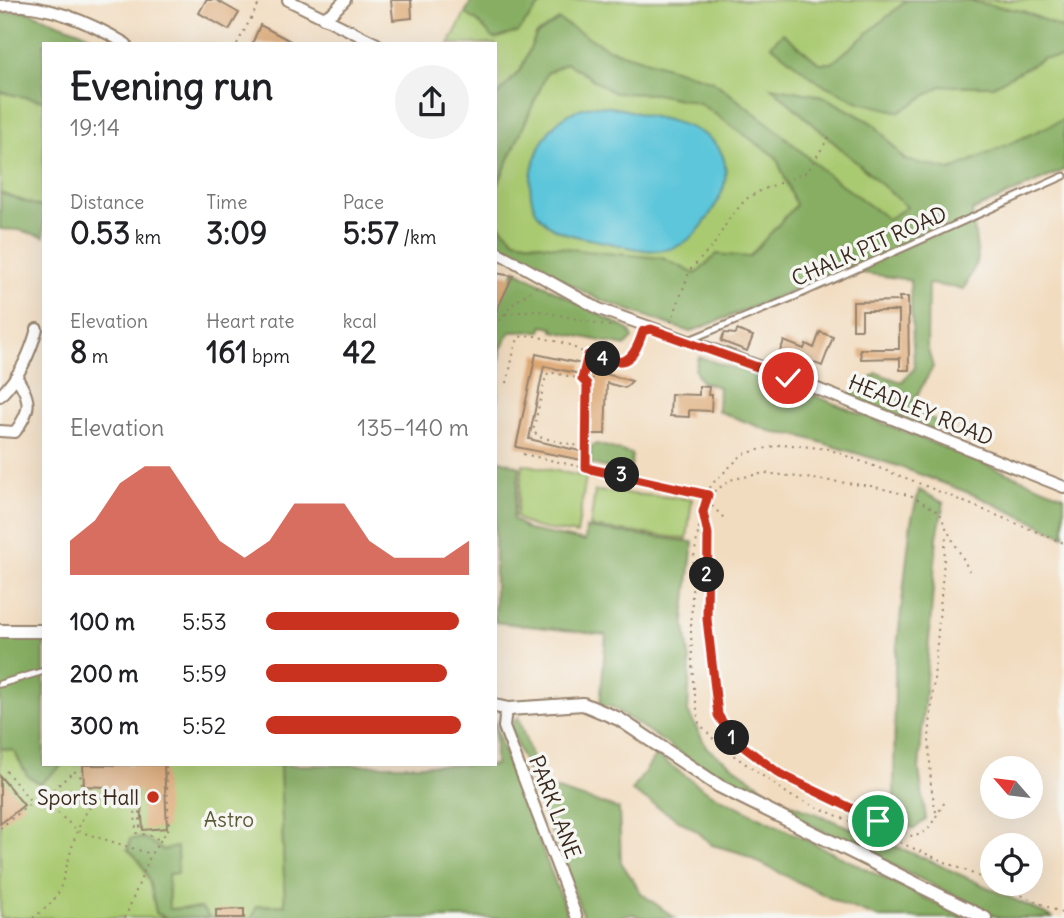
<!DOCTYPE html>
<html lang="en">
<head>
<meta charset="utf-8">
<style>
	:root { --surface:#fff; --page:#f2f2f2; --text:#202124; --muted:#757577; --accent:#c8321e }
	body { margin:0; font-family:Delius,sans-serif; background:var(--page); color:var(--text); height:100vh; display:flex; flex-direction:column; font-size:26px; white-space:nowrap }
	* { box-sizing:border-box; margin:0 }
	p { font-size:23px; color:var(--muted) }
	.icon { flex:none; width:38px; height:38px; fill:none; stroke:currentColor; stroke-width:2; stroke-linecap:round; stroke-linejoin:round }
	.map { position:relative; flex:1; overflow:hidden }
	.panel { position:absolute; left:42px; top:42px; width:455px; height:724px; display:flex; flex-direction:column; background:var(--surface); border-radius:0px; box-shadow:0 7px 28px #0002 }
	.panel>* { flex:none }
	.needle { width:46px; rotate:298deg }
	.buttons { position:absolute; left:980px; top:756px; display:grid; gap:14px }
	.buttons a { display:grid; place-items:center; width:63px; height:63px; border-radius:50%; background:var(--surface); box-shadow:0 7px 28px #0002; font-size:35px }
	.pin { position:absolute; display:grid; place-items:center; width:60px; height:60px; color:#fff; margin:-30px; border:4px solid #fff; border-radius:50%; box-shadow:0 2px 7px #0007 }
	.km { position:absolute; width:35px; height:35px; margin:-18px; border-radius:50%; background:#222; color:#fff; font-size:19px; line-height:35px; text-align:center }
	.round { display:grid; place-items:center; flex:none; width:74px; height:74px; border-radius:37px; background:var(--page) }
	.summary { display:flex; align-items:center; justify-content:space-between; height:119px; padding:0 28px }
	h1 { font-size:38px; font-weight:700; line-height:52px }
	.metrics { display:grid; grid-template-columns:repeat(3,1fr); gap:10px; height:119px; padding:7px 28px }
	.metrics div { display:grid; align-content:center }
	.metrics b { font-size:30px; font-weight:700 }
	.metrics small { font-size:19px; font-weight:400 }
	.metrics p { font-size:19px }
	.chart { height:196px; padding:14px 28px }
	.chart p { display:flex; justify-content:space-between }
	.chart svg { width:100%; height:126px; margin-top:7px; fill:var(--accent); opacity:.7 }
	ul { padding:0 28px; list-style:none; font-size:23px }
	li { display:grid; grid-template-columns:112px 84px 1fr; align-items:center; height:52px }
	li i { height:18px; border-radius:9px; background:var(--accent) }
	.map>svg:first-child { display:block }
	.green { fill:#aaca72; stroke:#727a48; stroke-width:2 }
	.forest { fill:#87ae64; stroke:#616c41; stroke-width:2 }
	.water { fill:#5dc6da; stroke:#4c787c; stroke-width:2 }
	.building { fill:#dda671 }
	.lines { fill:none; stroke-linecap:round; stroke-linejoin:round }
	.service-casing { stroke:#96836e; stroke-width:9 }
	.minor-casing { stroke:#96836e; stroke-width:14 }
	.tertiary-casing { stroke:#96836e; stroke-width:16 }
	.path { stroke:#96836e; stroke-width:2; stroke-dasharray:2 5; stroke-linecap:butt }
	.service { stroke:#fff; stroke-width:5 }
	.minor { stroke:#fff; stroke-width:10 }
	.tertiary { stroke:#fff; stroke-width:12 }
	.route-casing { stroke:#fff; stroke-width:14 }
	.route { stroke:#c8321e; stroke-width:9 }
	.poi-dot { fill:#c8321e; stroke:#f6f6f2; stroke-width:2.5 }
	.labels { text-anchor:middle; dominant-baseline:central; stroke-width:7; stroke-linejoin:round; paint-order:stroke }
	.street-label { font-size:21px; fill:#3b2a1e; stroke:#f6f6f2 }
	.poi-label { font-size:21px; fill:#3b2a1e; stroke:#f6f6f2; text-anchor:end }
	.park-label { font-size:21px; fill:#5c5a37; stroke:#f6f6f2 }
</style>
</head>
<body>
<div class="map">
<svg width="1064" height="918" viewBox="0 0 1064 918">
	<rect width="100%" height="100%" fill="#f6f6f2"/>
	<filter id="ink" filterUnits="userSpaceOnUse"><feTurbulence type="fractalNoise" baseFrequency=".0143" numOctaves="2"/><feDisplacementMap in="SourceGraphic" scale="14" xChannelSelector="R" yChannelSelector="G"/><feConvolveMatrix kernelMatrix="1 2 1 2 8 2 1 2 1" color-interpolation-filters="sRGB"/></filter>
	<filter id="wash" filterUnits="userSpaceOnUse"><feTurbulence type="fractalNoise" baseFrequency=".00686" numOctaves="4" result="noise"/><feDisplacementMap in="SourceGraphic" scale="28" xChannelSelector="R" yChannelSelector="G"/><feGaussianBlur stdDeviation="1.57" result="paint"/><feColorMatrix in="noise" values="0 0 0 0 0 0 0 0 0 0 0 0 0 0 0 0 0 1.4 0 .05"/><feComposite in="paint" operator="in"/></filter>
	<g filter="url(#wash)">
		<rect width="100%" height="100%" fill="#f2dcbf"/>
		<g class="green">
			<polygon points="472,0 1064,0 1064,170 770,301 690,332 596,298 495,242 495,44 449,44"/>
			<polygon points="0,92 44,101 44,208 0,193"/>
			<path d="M523,464L586,477L577,534C557,530 531,531 516,517Z"/>
			<polygon points="595,491 692,499 687,539 590,527"/>
			<path d="M0,748L14,750L27,775L56,771L62,765H280L285,905L257,906L252,918H210L201,908L169,909L168,874L176,847L163,850H128C148,864 152,890 156,913L167,918H0Z"/>
		</g>
		<g class="forest">
			<polygon points="472,0 535,0 540,5 518,32 494,39 478,22 465,13"/>
			<polygon points="907,0 963,0 1023,11 1064,29 1064,58 1044,58 993,86 941,86 900,112 859,102 818,82 771,45 783,33 819,63 832,63"/>
			<polygon points="26,11 82,32 103,44 44,44 44,101 0,92 0,13"/>
			<polygon points="559,20 609,49 713,81 778,131 826,173 888,219 907,207 771,87 823,96 874,124 905,160 951,170 1064,119 1064,170 972,210 978,259 964,289 928,284 927,346 933,367 911,406 942,425 936,432 848,395 877,373 901,382 914,369 910,280 843,270 690,332 596,298 495,242 495,221 515,240 585,251 662,258 696,274 717,254 749,257 796,205 776,157 699,103 656,94 614,93 567,63 547,73 495,191 495,98 521,69 536,35"/>
			<polygon points="0,193 44,208 44,237 19,230 0,229"/>
			<polygon points="515,270 629,330 633,338 625,346 553,331 553,328 543,326 541,331 510,332 501,349 495,427 495,311"/>
			<polygon points="699,357 803,391 1064,496 1064,536 977,496 898,466 797,435 775,433 718,411 719,387 701,382 695,369"/>
			<polygon points="597,444 632,454 631,470 625,472 591,464 591,446"/>
			<polygon points="495,458 520,467 513,519 528,530 585,541 586,528 693,542 684,618 690,663 688,712 707,748 782,800 924,858 1054,918 999,918 722,781 612,707 600,705 606,635 495,622"/>
			<polygon points="919,490 944,503 937,537 919,770 926,819 914,829 894,820 895,665 911,522"/>
			<polygon points="0,639 44,639 44,765 62,765 40,784 27,775 14,751 0,748"/>
			<polygon points="518,717 541,785 619,809 621,862 642,894 675,918 642,918 633,914 616,918 584,918 510,727"/>
			<polygon points="495,720 500,741 569,918 252,918 257,906 285,905 280,765 495,765"/>
			<polygon points="656,755 708,792 966,918 880,918 842,904 738,852 712,845 698,832 632,791"/>
			<path d="M144,838L163,850L177,847L178,873L168,874L169,909L201,908L210,918H167L156,913C152,890 148,864 128,850L130,839Z"/>
		</g>
		<path class="water" d="M592,106C610,105 627,110 644,115C682,123 736,133 724,186C721,198 714,208 707,219C678,263 648,251 604,242C590,239 575,237 562,232C523,217 526,178 540,146C551,124 567,110 592,106Z"/>
		<g id="blocks">
			<g class="building">
				<polygon points="206,0 216,0 239,13 229,30 199,13"/>
				<polygon points="391,0 411,0 412,18 393,20"/>
				<polygon points="260,25 296,44 252,44"/>
				<polygon points="495,273 513,276 495,314"/>
				<polygon points="899,297 908,297 909,370 900,370 900,358 861,359 860,349 899,349 899,311 862,311 862,329 853,329 853,302 900,301"/>
				<polygon points="737,330 753,336 747,351 721,341 724,333 736,334"/>
				<polygon points="820,332 833,337 822,366 790,353 788,358 779,354 784,341 804,349 806,344 814,348"/>
				<polygon points="536,354 582,364 580,374 544,366 529,439 584,452 582,460 516,447"/>
				<polygon points="591,370 632,381 625,388 607,383 605,434 589,434 592,379 588,378"/>
				<polygon points="699,386 709,387 708,395 712,395 711,411 689,410 689,417 670,416 671,394 699,395"/>
				<polygon points="83,765 164,765 167,828 143,830 140,789 125,805 105,787 84,786"/>
				<polygon points="0,776 24,805 0,824"/>
				<polygon points="244,909 244,918 216,918 216,910"/>
			</g>
		</g>
	</g>
	<g filter="url(#ink)">
		<use href="#blocks" fill-opacity="0" stroke="#96836e" stroke-width="2"/>
		<g class="lines">
			<g class="service-casing">
				<g id="service">
					<polyline points="689,340 794,297 1064,176"/>
					<polyline points="0,684 44,671"/>
				</g>
			</g>
			<g class="minor-casing">
				<g id="minor">
					<polyline points="288,0 377,44"/>
					<path d="M0,6C43,2 90,22 126,44"/>
					<polyline points="323,18 333,12 345,0"/>
					<polyline points="495,251 599,309 762,367 1064,487"/>
					<path d="M0,396C20,375 29,357 37,329"/>
					<path d="M0,431L15,432C31,410 32,401 17,378"/>
					<polyline points="509,709 505,717 504,727 577,918"/>
				</g>
			</g>
			<g class="tertiary-casing">
				<g id="tertiary">
					<polyline points="0,631 44,631"/>
					<polyline points="495,706 509,709 583,704 619,719 719,786 985,918"/>
				</g>
			</g>
			<g class="path">
				<polyline points="237,44 261,0"/>
				<polyline points="505,314 535,310 614,327"/>
				<polyline points="671,322 690,270 713,246 729,219 746,199 762,190 807,172 831,134"/>
				<polyline points="495,326 513,304 537,286"/>
				<polyline points="582,379 549,372 546,376 533,431 539,437 587,448"/>
				<polyline points="507,383 515,346 519,337 531,335 567,344 588,355 616,363 631,356 641,337"/>
				<polyline points="523,454 707,495"/>
				<polyline points="586,467 587,384 582,379 588,356"/>
				<path d="M708,495L733,479L765,473L871,486L912,496L940,513C947,534 960,550 969,571"/>
				<polyline points="707,501 727,521"/>
				<polyline points="703,513 707,534 707,619 718,715 733,739 780,774 914,837 928,830 946,800"/>
				<polyline points="6,771 29,799 42,799 78,831 151,854"/>
				<polyline points="43,799 74,771 81,777 82,787 95,792 98,797"/>
				<polyline points="129,800 135,807 136,833 153,836 159,840"/>
				<polyline points="936,812 931,786 929,738 946,536"/>
				<polyline points="0,828 35,800"/>
				<polyline points="992,882 791,796 719,745 699,723 693,681 691,632 693,563 699,527 711,485 743,454 783,444 828,449 911,480 1064,543"/>
				<polyline points="996,884 1064,914"/>
				<path d="M33,918C43,910 54,903 59,891C70,864 76,803 107,796L122,806L140,807V828H143"/>
				<polyline points="125,918 151,854 169,828 166,765"/>
			</g>
			<use href="#service" class="service"/>
			<use href="#minor" class="minor"/>
			<use href="#tertiary" class="tertiary"/>
		</g>
	</g>
	<g class="lines" filter="url(#ink)">
		<g class="route-casing">
			<path id="route" d="M788,378L651,329L643,331C631,369 621,364 588,355L582,379L587,384L586,468L708,495L703,512L708,534L707,619L718,715L733,739L780,774L878,821"/>
		</g>
		<use href="#route" class="route"/>
	</g>
	<circle class="poi-dot" cx="153" cy="797" r="7"/>
	<g class="labels">
		<g class="street-label">
			<text transform="translate(869 246) rotate(-24)">CHALK PIT ROAD</text>
			<text transform="translate(921 410) rotate(22)">HEADLEY ROAD</text>
			<text transform="translate(555 807) rotate(69)">PARK LANE</text>
		</g>
		<g class="poi-label">
			<text x="139" y="797">Sports Hall</text>
		</g>
		<g class="park-label">
			<text x="229" y="819">Astro</text>
		</g>
	</g>
</svg>
<div class="buttons">
<a><svg class="needle" viewBox="-14 -14 28 28"><path d="M0-13l5 13h-10z" fill="#e53935"/><path d="M0 13l5-13h-10z" fill="#757577"/></svg></a>
<a><svg class="icon" aria-label="locate" viewBox="0 0 24 24"><circle cx="12" cy="12" r="6"/><path d="M12 2v4M12 18v4M2 12h4M18 12h4"/></svg></a>
</div>
<div class="pin" style="left:878px;top:821px;background:#1e9e55"><svg class="icon" aria-label="arrive" viewBox="0 0 24 24"><path d="M6 21V4h12l-3 4 3 4H6"/></svg></div>
<div class="pin" style="left:788px;top:378px;background:#d93025"><svg class="icon" aria-label="check" viewBox="0 0 24 24"><path d="M5 12l5 5 9-10"/></svg></div>
<b class="km" style="left:732px;top:738px">1</b>
<b class="km" style="left:707px;top:575px">2</b>
<b class="km" style="left:622px;top:475px">3</b>
<b class="km" style="left:603px;top:359px">4</b>
<section class="panel">
<div class="summary"><div><h1>Evening run</h1><p>19:14</p></div><a class="round"><svg class="icon" aria-label="share" viewBox="0 0 24 24"><path d="M12 15V3M7 8l5-5 5 5M5 13v7h14v-7"/></svg></a></div>
<div class="metrics">
<div><p>Distance</p><b>0.53<small> km</small></b></div>
<div><p>Time</p><b>3:09</b></div>
<div><p>Pace</p><b>5:57<small> /km</small></b></div>
</div>
<div class="metrics">
<div><p>Elevation</p><b>8<small> m</small></b></div>
<div><p>Heart rate</p><b>161<small> bpm</small></b></div>
<div><p>kcal</p><b>42</b></div>
</div>
<div class="chart"><p><span>Elevation</span>135–140 m</p>
<svg viewBox="0 0 160 44" preserveAspectRatio="none"><path d="M0 44V32L10 25L20 12L30 6L40 6L50 19L60 32L70 38L80 32L90 19L100 19L110 19L120 32L130 38L140 38L150 38L160 32V44z"/></svg>
</div>
<ul>
<li><b>100 m</b>5:53<i style="width:95%"></i></li>
<li><b>200 m</b>5:59<i style="width:89%"></i></li>
<li><b>300 m</b>5:52<i style="width:96%"></i></li>
</ul>
</section>
</div>
</body>
</html>
